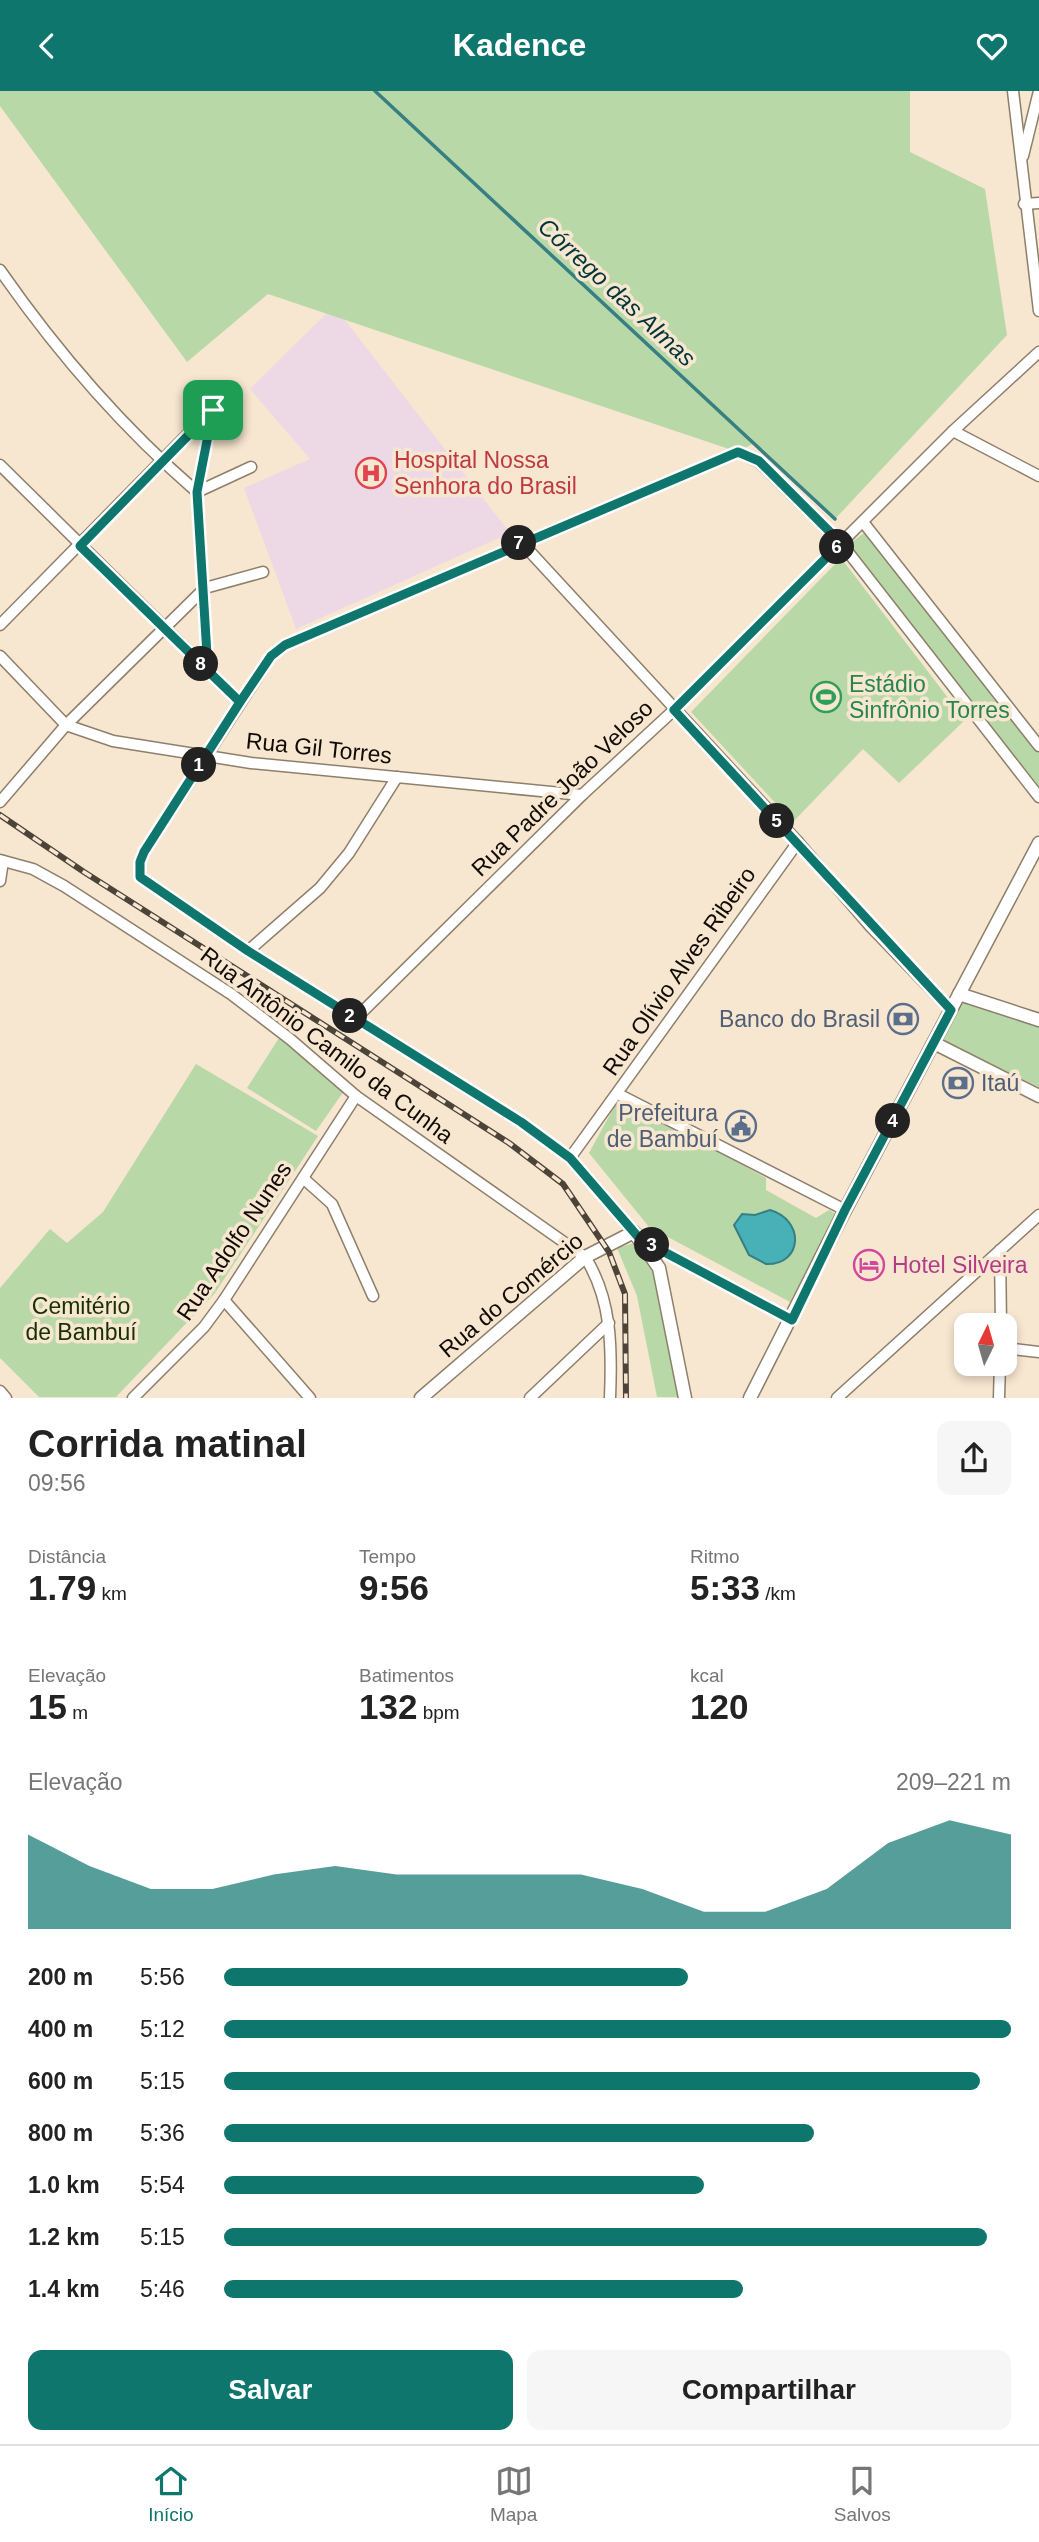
<!DOCTYPE html>
<html lang="pt">
<head>
<meta charset="utf-8">
<style>
	:root { --surface:#fff; --page:#f6f6f6; --text:#222; --muted:#767676; --line:#e0e0e0; --accent:#0f766e }
	body { margin:0; font-family:Arial,sans-serif; background:var(--page); color:var(--text); height:100vh; display:flex; flex-direction:column; font-size:26px; white-space:nowrap }
	* { box-sizing:border-box; margin:0 }
	p { font-size:23px; color:var(--muted) }
	.icon { flex:none; width:38px; height:38px; fill:none; stroke:currentColor; stroke-width:2; stroke-linecap:round; stroke-linejoin:round }
	.map { position:relative; height:1307px; overflow:hidden }
	.panel { display:flex; flex-direction:column; background:var(--surface); flex:1 }
	.panel>* { flex:none }
	.needle { width:46px; rotate:5deg }
	.fabs { position:absolute; left:954px; top:1222px; display:grid; gap:14px }
	.fabs a { display:grid; place-items:center; width:63px; height:63px; border-radius:14px; background:var(--surface); box-shadow:0 4px 10px #0003; font-size:35px }
	.pin { position:absolute; display:grid; place-items:center; width:60px; height:60px; color:#fff; margin:-30px; border-radius:14px; box-shadow:0 4px 10px #0006 }
	.km { position:absolute; width:35px; height:35px; margin:-18px; border-radius:50%; background:#222; color:#fff; font-size:19px; line-height:35px; text-align:center }
	.round { display:grid; place-items:center; flex:none; width:74px; height:74px; border-radius:14px; background:var(--page) }
	.summary { display:flex; align-items:center; justify-content:space-between; height:119px; padding:0 28px }
	h1 { font-size:38px; font-weight:600; line-height:52px }
	.figures { display:grid; grid-template-columns:repeat(3,1fr); gap:10px; height:119px; padding:7px 28px }
	.figures div { display:grid; align-content:center }
	.figures b { font-size:35px; font-weight:600 }
	.figures small { font-size:19px; font-weight:400 }
	.figures p { font-size:19px }
	.chart { height:196px; padding:14px 28px }
	.chart p { display:flex; justify-content:space-between }
	.chart svg { width:100%; height:126px; margin-top:7px; fill:var(--accent); opacity:.7 }
	.button { display:flex; gap:14px; margin-top:auto; padding:14px 28px }
	.button a { flex:1; height:80px; border-radius:14px; background:var(--accent); color:#fff; font-size:28px; font-weight:600; line-height:80px; text-align:center }
	.button a+a { background:var(--page); color:var(--text) }
	ul { padding:0 28px; list-style:none; font-size:23px }
	li { display:grid; grid-template-columns:112px 84px 1fr; align-items:center; height:52px }
	li i { height:18px; border-radius:9px; background:var(--accent) }
	header { display:flex; justify-content:space-between; align-items:center; height:91px; padding:0 28px; background:var(--accent); color:#fff; font-size:32px; font-weight:600 }
	.dock { display:flex; justify-content:space-around; align-items:center; height:98px; border-top:2px solid var(--line); background:var(--surface); font-size:19px; color:var(--muted) }
	.dock a { display:grid; justify-items:center; gap:4px }
	.dock .current { color:var(--accent) }
	.map>svg:first-child { display:block }
	.medical { fill:#edd8e6 }
	.green { fill:#b8d9a7 }
	.water { fill:#47b1b7; stroke:#377f82; stroke-width:2 }
	.lines { fill:none; stroke-linecap:round; stroke-linejoin:round }
	.stream { stroke:#377f82; stroke-width:3.5 }
	.minor-casing { stroke:#8e7f6b; stroke-width:13 }
	.tertiary-casing { stroke:#8e7f6b; stroke-width:15 }
	.minor { stroke:#fff; stroke-width:10 }
	.tertiary { stroke:#fff; stroke-width:12 }
	.rail-casing { stroke:#4c4339; stroke-width:6 }
	.rail { stroke:#f7e6d0; stroke-width:3.5; stroke-dasharray:10; stroke-linecap:butt }
	.route-casing { stroke:#fff; stroke-width:14 }
	.route { stroke:#0f766e; stroke-width:9 }
	.labels { text-anchor:middle; dominant-baseline:central; stroke-width:7; stroke-linejoin:round; paint-order:stroke }
	.health-label { font-size:23px; fill:#be3a42; stroke:#f7e6d0; text-anchor:start }
	.leisure-label { font-size:23px; fill:#27864d; stroke:#f7e6d0; text-anchor:start }
	.street-label { font-size:23px; fill:#110b05; stroke:#f7e6d0 }
	.service-label { font-size:23px; fill:#4e5e75; stroke:#f7e6d0; text-anchor:end }
	.hotel-label { font-size:23px; fill:#b23c85; stroke:#f7e6d0; text-anchor:start }
	.park-label { font-size:23px; fill:#173104; stroke:#f7e6d0 }
	.water-label { font-size:24px; font-style:italic; fill:#013538; stroke:#f7e6d0 }
</style>
</head>
<body>
<header><svg class="icon" aria-label="back" viewBox="0 0 24 24"><path d="M15 5l-7 7 7 7"/></svg>Kadence<svg class="icon" aria-label="heart" viewBox="0 0 24 24"><path d="M12 20l-8-8c-3-5 5-10 8-4 3-6 11-1 8 4z"/></svg></header>
<div class="map">
<svg width="1039" height="1307" viewBox="0 0 1039 1307">
	<rect width="100%" height="100%" fill="#f7e6d0"/>
	<polygon class="medical" points="334,215 510,442 296,538 244,397 310,368 250,298"/>
	<g class="green">
		<polygon points="0,0 910,0 910,61 985,98 1007,244 835,428 754,352 738,361 268,203 187,271 0,15"/>
		<polygon points="864,442 1039,662 1039,697 848,454"/>
		<polygon points="841,467 965,629 899,692 863,658 793,731 691,621"/>
		<polygon points="961,910 1039,936 1039,996 942,950"/>
		<polygon points="279,947 344,1000 316,1040 247,997"/>
		<polygon points="196,973 318,1045 215,1202 116,1306 39,1306 0,1267 0,1197 50,1138 67,1152 103,1121"/>
		<polygon points="620,1005 766,1087 766,1099 816,1127 829,1119 836,1123 790,1211 649,1136 589,1062"/>
		<polygon points="634,1152 654,1183 678,1306 657,1306 637,1205 617,1157"/>
	</g>
	<path class="water" d="M770,1119C805,1129 803,1174 766,1173L749,1164L734,1134L742,1123L755,1124Z"/>
	<g class="lines">
		<polyline class="stream" points="375,0 835,428"/>
		<g class="minor-casing">
			<g id="minor">
				<polyline points="1013,0 1039,220"/>
				<polyline points="1023,65 1039,0"/>
				<polyline points="1024,113 1039,112"/>
				<path d="M0,179C57,261 122,336 197,401L251,376"/>
				<polyline points="953,340 1039,385"/>
				<polyline points="0,374 240,611"/>
				<polyline points="863,431 1039,655"/>
				<polyline points="521,451 798,751 870,835 951,919"/>
				<polyline points="0,534 233,297"/>
				<polyline points="0,565 66,634 113,650 251,672 582,704"/>
				<polyline points="208,580 197,401 213,319"/>
				<polyline points="0,711 66,634 205,497 263,481"/>
				<path d="M0,769L33,778L64,795L231,903L290,948L356,1005L585,1166C612,1208 612,1258 610,1307"/>
				<polyline points="0,790 3,770"/>
				<polyline points="248,860 320,797 349,762 397,686"/>
				<polyline points="355,928 582,704 674,619 953,340 1039,261"/>
				<polyline points="618,1003 845,1119"/>
				<polyline points="570,1067 798,751"/>
				<polyline points="303,1087 332,1113 373,1205"/>
				<polyline points="634,1141 570,1067 521,1031 248,860 140,786 140,771 144,761 271,565 285,554 738,361 759,371 841,452 1039,706"/>
				<polyline points="640,1148 792,1229"/>
				<polyline points="1000,1159 1001,1234"/>
				<polyline points="224,1209 310,1307"/>
				<polyline points="1004,1257 1039,1261"/>
				<polyline points="0,1300 6,1307"/>
				<polyline points="133,1307 204,1236 224,1209 356,1005"/>
				<polyline points="530,1307 609,1232"/>
				<polyline points="837,1307 1039,1124"/>
				<polyline points="999,1307 1000,1272"/>
			</g>
		</g>
		<g class="tertiary-casing">
			<g id="tertiary">
				<polyline points="959,903 1039,929"/>
				<polyline points="934,952 1039,1005"/>
				<polyline points="421,1307 585,1166 634,1141 659,1177 685,1307"/>
				<polyline points="750,1307 842,1125 1039,752"/>
			</g>
		</g>
		<use href="#minor" class="minor"/>
		<use href="#tertiary" class="tertiary"/>
		<g class="rail-casing">
			<polyline id="rail" points="0,724 84,781 509,1052 563,1093 609,1161 625,1203 626,1307"/>
		</g>
		<use href="#rail" class="rail"/>
	</g>
	<g class="lines">
		<g class="route-casing">
			<path id="route" d="M213,319L197,401L208,580L240,611L144,761L140,771V786L248,860L521,1031L570,1067L640,1148L792,1229L845,1119L951,919L674,619L841,452L759,370L738,361L285,554L271,565L240,611C186,559 133,507 80,455L213,319"/>
		</g>
		<use href="#route" class="route"/>
	</g>
	<defs>
		<g id="hospital-ring" transform="scale(1.575)"><circle r="9.5" fill="#f7e6d0" stroke="#e0444e" stroke-width="1.5"/><path d="M-5-5h3v3.5h4V-5h3V5h-3V1.5h-4V5h-3Z" fill="#e0444e"/></g>
		<g id="stadium-ring" transform="scale(1.575)"><circle r="9.5" fill="#f7e6d0" stroke="#2e9e5b" stroke-width="1.5"/><path d="M0-5a6.5 5 0 1 0 0 10a6.5 5 0 1 0 0-10ZM-3.5-1.8h7v3.6h-7Z" fill="#2e9e5b"/></g>
		<g id="bank-ring" transform="scale(1.575)"><circle r="9.5" fill="#f7e6d0" stroke="#5c6f8a" stroke-width="1.5"/><path d="M-6-4H6V4H-6ZM0-2.3a2.3 2.3 0 1 0 0 4.6a2.3 2.3 0 1 0 0-4.6Z" fill="#5c6f8a"/></g>
		<g id="civic-ring" transform="scale(1.575)"><circle r="9.5" fill="#f7e6d0" stroke="#5c6f8a" stroke-width="1.5"/><path d="M-.6-6.5H3V-4.5H.6V-3L4-1V1h2V6H-6V1h2V-1L-.6-3ZM-1.2 2.5V6h2.4V2.5Z" fill="#5c6f8a"/></g>
		<g id="hotel-ring" transform="scale(1.575)"><circle r="9.5" fill="#f7e6d0" stroke="#d1479c" stroke-width="1.5"/><path d="M-6-4.5h1.5V1H6V5H4.5V3h-9V5H-6ZM-4 0a1.8 1.8 0 1 1 3.6 0ZM.5 0V-2.5h3Q6-2.5 6 0Z" fill="#d1479c"/></g>
	</defs>
	<g fill-rule="evenodd">
		<use href="#hospital-ring" x="371" y="382"/>
		<use href="#stadium-ring" x="826" y="606"/>
		<use href="#bank-ring" x="903" y="928"/>
		<use href="#bank-ring" x="958" y="992"/>
		<use href="#civic-ring" x="741" y="1035"/>
		<use href="#hotel-ring" x="869" y="1174"/>
	</g>
	<g class="labels">
		<g class="health-label">
			<text x="394" y="369">Hospital Nossa<tspan x="394" dy="26">Senhora do Brasil</tspan></text>
		</g>
		<g class="leisure-label">
			<text x="849" y="593">Estádio<tspan x="849" dy="26">Sinfrônio Torres</tspan></text>
		</g>
		<g class="street-label">
			<text transform="translate(319 657) rotate(6)">Rua Gil Torres</text>
			<text transform="translate(562 697) rotate(-44)">Rua Padre João Veloso</text>
			<text transform="translate(679 880) rotate(-55)">Rua Olívio Alves Ribeiro</text>
			<text transform="translate(327 954) rotate(37)">Rua Antônio Camilo da Cunha</text>
			<text transform="translate(234 1150) rotate(-56)">Rua Adolfo Nunes</text>
			<text transform="translate(511 1204) rotate(-40)">Rua do Comércio</text>
		</g>
		<g class="service-label">
			<text x="880" y="928">Banco do Brasil</text>
			<text x="981" y="992" text-anchor="start">Itaú</text>
			<text x="718" y="1022">Prefeitura<tspan x="718" dy="26">de Bambuí</tspan></text>
		</g>
		<g class="hotel-label">
			<text x="892" y="1174">Hotel Silveira</text>
		</g>
		<g class="park-label">
			<text x="81" y="1215">Cemitério<tspan x="81" dy="26">de Bambuí</tspan></text>
		</g>
		<g class="water-label">
			<text transform="translate(617 201) rotate(43)">Córrego das Almas</text>
		</g>
	</g>
</svg>
<div class="fabs">
<a><svg class="needle" viewBox="-14 -14 28 28"><path d="M0-13l5 13h-10z" fill="#e53935"/><path d="M0 13l5-13h-10z" fill="#767676"/></svg></a>
</div>
<div class="pin" style="left:213px;top:319px;background:#1e9e55"><svg class="icon" aria-label="arrive" viewBox="0 0 24 24"><path d="M6 21V4h12l-3 4 3 4H6"/></svg></div>
<b class="km" style="left:199px;top:674px">1</b>
<b class="km" style="left:350px;top:925px">2</b>
<b class="km" style="left:652px;top:1154px">3</b>
<b class="km" style="left:893px;top:1030px">4</b>
<b class="km" style="left:777px;top:730px">5</b>
<b class="km" style="left:837px;top:456px">6</b>
<b class="km" style="left:519px;top:452px">7</b>
<b class="km" style="left:201px;top:573px">8</b>
</div>
<section class="panel">
<div class="summary"><div><h1>Corrida matinal</h1><p>09:56</p></div><a class="round"><svg class="icon" aria-label="share" viewBox="0 0 24 24"><path d="M12 15V3M7 8l5-5 5 5M5 13v7h14v-7"/></svg></a></div>
<div class="figures">
<div><p>Distância</p><b>1.79<small> km</small></b></div>
<div><p>Tempo</p><b>9:56</b></div>
<div><p>Ritmo</p><b>5:33<small> /km</small></b></div>
</div>
<div class="figures">
<div><p>Elevação</p><b>15<small> m</small></b></div>
<div><p>Batimentos</p><b>132<small> bpm</small></b></div>
<div><p>kcal</p><b>120</b></div>
</div>
<div class="chart"><p><span>Elevação</span>209–221 m</p>
<svg viewBox="0 0 160 44" preserveAspectRatio="none"><path d="M0 44V11L10 22L20 30L30 30L40 25L50 22L60 25L70 25L80 25L90 25L100 30L110 38L120 38L130 30L140 14L150 6L160 11V44z"/></svg>
</div>
<ul>
<li><b>200 m</b>5:56<i style="width:59%"></i></li>
<li><b>400 m</b>5:12<i style="width:100%"></i></li>
<li><b>600 m</b>5:15<i style="width:96%"></i></li>
<li><b>800 m</b>5:36<i style="width:75%"></i></li>
<li><b>1.0 km</b>5:54<i style="width:61%"></i></li>
<li><b>1.2 km</b>5:15<i style="width:97%"></i></li>
<li><b>1.4 km</b>5:46<i style="width:66%"></i></li>
</ul>
<div class="button"><a>Salvar</a><a>Compartilhar</a></div>
</section>
<nav class="dock">
<a class="current"><svg class="icon" aria-label="home" viewBox="0 0 24 24"><path d="M3 11l9-7 9 7M6 9v11h12V9"/></svg>Início</a>
<a><svg class="icon" aria-label="map" viewBox="0 0 24 24"><path d="M3 6l6-2 6 2 6-2v14l-6 2-6-2-6 2zM9 4v14M15 6v14"/></svg>Mapa</a>
<a><svg class="icon" aria-label="saved" viewBox="0 0 24 24"><path d="M7 4h10v16l-5-4-5 4z"/></svg>Salvos</a>
</nav>
</body>
</html>
